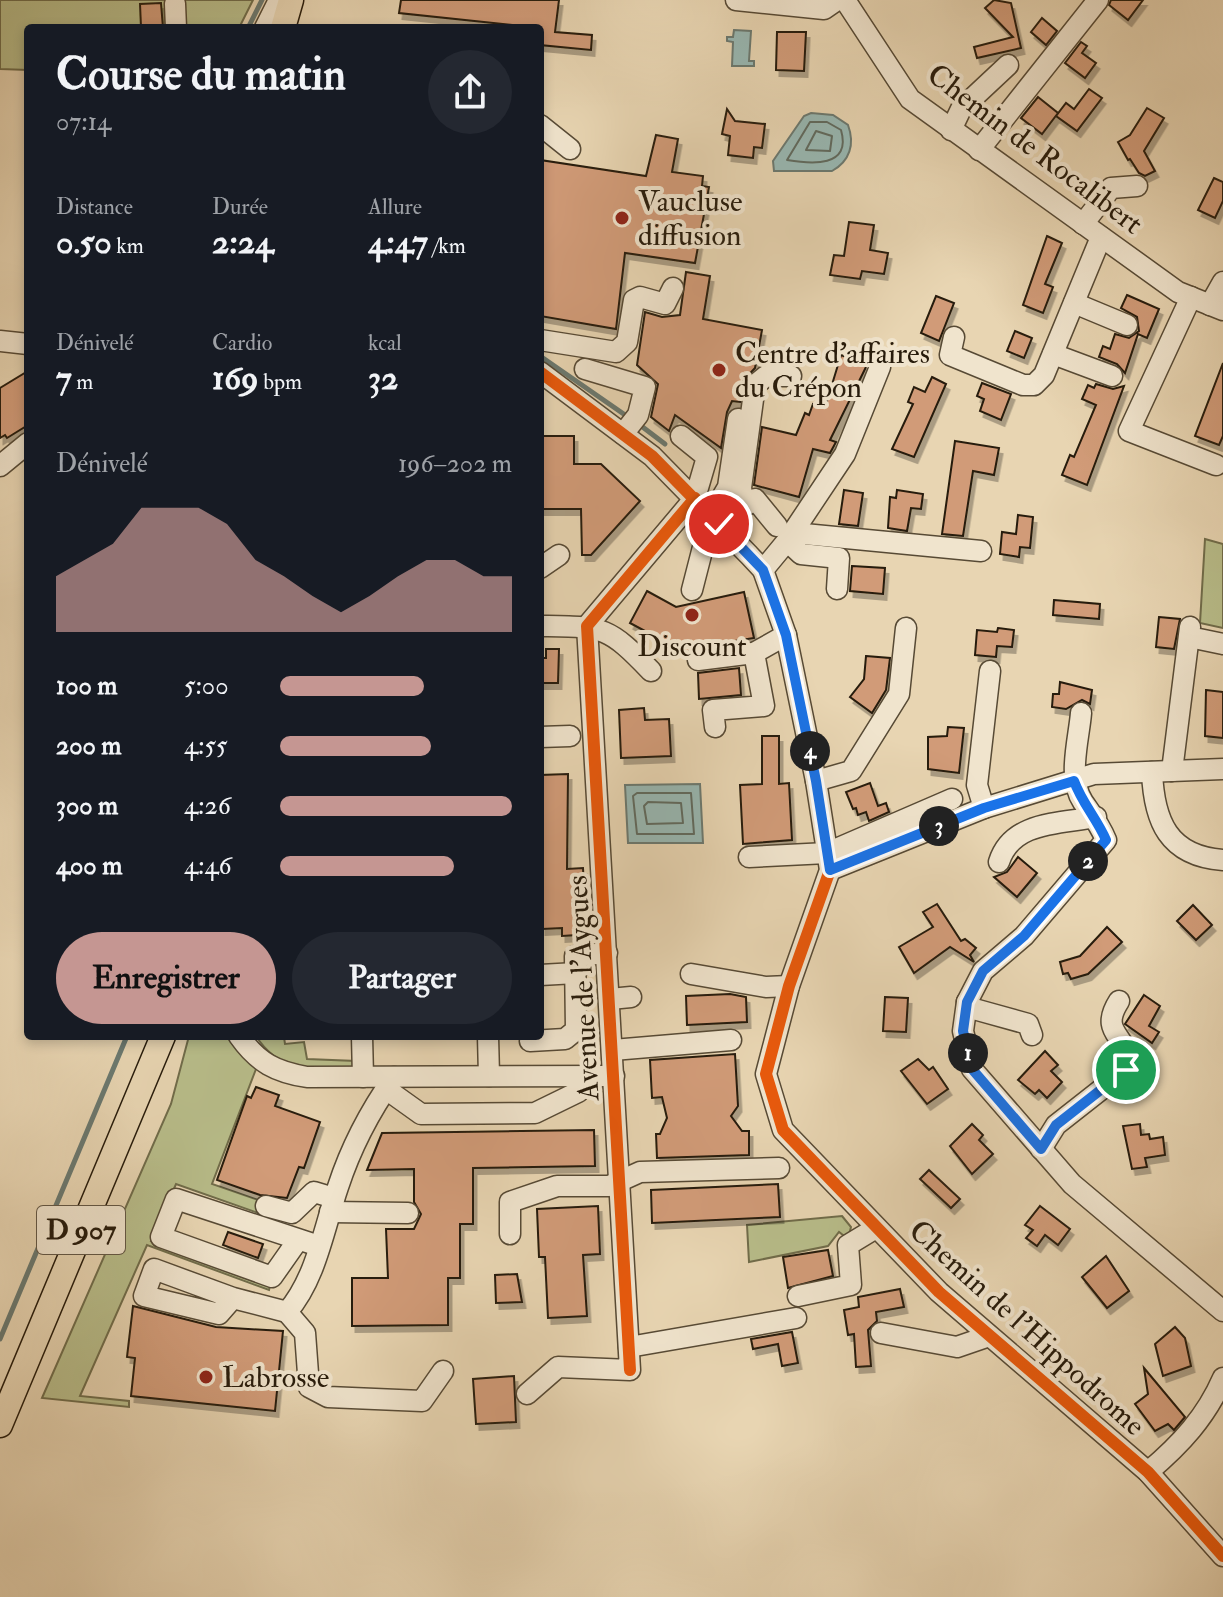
<!DOCTYPE html>
<html lang="fr">
<head>
<meta charset="utf-8">
<style>
	:root { --surface:#171b24; --page:#242831; --text:#f1f3f6; --muted:#9ea1a6; --accent:#c59692 }
	body { margin:0; font-family:"IM FELL Double Pica",serif; background:var(--page); color:var(--text); height:100vh; display:flex; flex-direction:column; font-size:30px; white-space:nowrap }
	* { box-sizing:border-box; margin:0 }
	p { font-size:26px; color:var(--muted) }
	.icon { flex:none; width:44px; height:44px; fill:none; stroke:currentColor; stroke-width:2; stroke-linecap:round; stroke-linejoin:round }
	.map { position:relative; flex:1; overflow:hidden }
	.details { position:absolute; left:24px; top:24px; width:520px; height:1016px; display:flex; flex-direction:column; background:var(--surface); border-radius:8px; box-shadow:0 4px 12px #0003 }
	.details>* { flex:none }
	.pin { position:absolute; display:grid; place-items:center; width:68px; height:68px; color:#fff; margin:-34px; border:4px solid #fff; border-radius:50%; box-shadow:0 2px 8px #0007 }
	.km { position:absolute; width:40px; height:40px; margin:-20px; border-radius:50%; background:#222; color:#fff; font-size:22px; line-height:40px; text-align:center }
	.round { display:grid; place-items:center; flex:none; width:84px; height:84px; border-radius:42px; background:var(--page) }
	.overview { display:flex; align-items:center; justify-content:space-between; height:136px; padding:0 32px }
	h1 { font-size:44px; font-weight:800; line-height:60px }
	.metrics { display:grid; grid-template-columns:repeat(3,1fr); gap:12px; height:136px; padding:8px 32px }
	.metrics div { display:grid; align-content:center }
	.metrics b { font-size:34px; font-weight:800 }
	.metrics small { font-size:22px; font-weight:400 }
	.metrics p { font-size:22px }
	.chart { height:224px; padding:16px 32px }
	.chart p { display:flex; justify-content:space-between }
	.chart svg { width:100%; height:144px; margin-top:8px; fill:var(--accent); opacity:.7 }
	.primary-button { display:flex; gap:16px; margin-top:auto; padding:16px 32px }
	.primary-button a { flex:1; height:92px; border-radius:48px; background:var(--accent); color:#111; font-size:32px; font-weight:800; line-height:92px; text-align:center }
	.primary-button a+a { background:var(--page); color:var(--text) }
	ul { padding:0 32px; list-style:none; font-size:26px }
	li { display:grid; grid-template-columns:128px 96px 1fr; align-items:center; height:60px }
	li i { height:20px; border-radius:10px; background:var(--accent) }
	.map>svg:first-child { display:block }
	.green { fill:#b8bd8a; stroke:#706c4a; stroke-width:2 }
	.water { fill:#98b8b3; stroke:#6b7970; stroke-width:2 }
	.lines { fill:none; stroke-linecap:round; stroke-linejoin:round }
	.shore { stroke:#606a5f; stroke-width:2 }
	.stream { stroke:#6b7970; stroke-width:5 }
	.building { fill:#d19b78; stroke:#271b0b; stroke-width:2; filter:url(#shadow) }
	.minor-casing { stroke:#574a35; stroke-width:23 }
	.major-casing { stroke:#271b0b; stroke-width:27 }
	.minor { stroke:#f0e4cd; stroke-width:20 }
	.major { stroke:#e8d5b2; stroke-width:24 }
	.cycleway-casing { stroke:#f0e4cd; stroke-width:17 }
	.cycleway { stroke:#e8590c; stroke-width:12 }
	.route-casing { stroke:#fff; stroke-width:16 }
	.route { stroke:#1a73e8; stroke-width:10 }
	.poi-dot { fill:#8f2418; stroke:#f0e4cd; stroke-width:3 }
	.labels { text-anchor:middle; dominant-baseline:central; stroke-width:8; stroke-linejoin:round; paint-order:stroke }
	.shield { fill:#f0e4cd; stroke:#635745; stroke-width:2 }
	.shield-label { font-size:28px; font-weight:bold; fill:#271b0b }
	.street-label { font-size:30px; fill:#271b0b; stroke:#f0e4cd }
	.poi-label { font-size:30px; fill:#271b0b; stroke:#f0e4cd; text-anchor:start }
</style>
</head>
<body>
<div class="map">
<svg width="1223" height="1597" viewBox="0 0 1223 1597">
	<defs>
		<filter id="shadow"><feDropShadow dx="3.5" dy="6" stdDeviation="0" flood-color="#0004"/></filter>
	</defs>
	<rect width="100%" height="100%" fill="#e8d5b2"/>
	<filter id="stains"><feTurbulence type="fractalNoise" baseFrequency=".0025" numOctaves="4"/><feColorMatrix values="0 0 0 0 .2 0 0 0 0 .09 0 0 0 0 .02 0 0 0 .5 -.17"/></filter>
	<radialGradient id="worn" r=".72"><stop offset=".6" stop-color="#630" stop-opacity="0"/><stop offset="1" stop-color="#630" stop-opacity=".3"/></radialGradient>
	<g class="green">
		<polygon points="0,0 253,0 239,28 28,28 28,70 0,69"/>
		<polygon points="1205,539 1223,544 1223,628 1200,623"/>
		<polygon points="189,1036 232,1036 235,1047 256,1069 212,1184 264,1202 258,1213 176,1184 151,1241 270,1286 269,1290 147,1245 80,1396 129,1401 129,1407 42,1398 171,1104"/>
		<path d="M256,1036L284,1037L285,1044L304,1042L307,1059L356,1061L353,1067C312,1067 281,1075 256,1036Z"/>
		<polygon points="842,1216 851,1227 848,1239 839,1232 828,1246 749,1262 747,1225"/>
	</g>
	<g class="water">
		<polygon points="734,30 751,31 749,61 754,61 754,66 732,66 733,42 727,41 727,37 733,37"/>
		<path d="M811,113L833,115L848,125C855,144 850,161 832,171H774L773,161L804,116Z"/>
		<polygon points="700,784 703,843 628,843 625,785"/>
	</g>
	<g class="lines">
		<g class="shore">
			<path d="M810,122H827L841,130C852,168 811,164 787,160Z"/>
			<polygon points="816,131 832,136 830,151 806,150"/>
			<polygon points="637,793 691,793 694,834 637,834 633,796"/>
			<polygon points="648,802 681,803 683,823 647,824 644,806"/>
		</g>
		<g class="stream">
			<polyline points="248,28 262,0"/>
			<polyline points="540,356 628,417"/>
			<polyline points="636,422 665,444"/>
			<polyline points="0,1339 127,1036"/>
		</g>
	</g>
	<g class="building">
		<polygon points="401,0 559,0 555,32 592,35 591,50 540,45 540,28 399,13"/>
		<polygon points="994,0 1011,3 1021,48 977,58 974,47 1013,37 985,8"/>
		<polygon points="1111,0 1143,0 1128,20 1109,5"/>
		<polygon points="161,3 163,28 141,27 140,4"/>
		<polygon points="1042,18 1057,31 1046,45 1031,32"/>
		<polygon points="777,32 806,32 804,71 776,70"/>
		<polygon points="1081,42 1087,46 1082,53 1096,63 1085,78 1065,63"/>
		<polygon points="1089,89 1102,98 1077,131 1056,116 1066,103 1074,109"/>
		<polygon points="1038,97 1058,113 1042,134 1021,118"/>
		<polygon points="1147,108 1164,118 1144,151 1155,171 1145,176 1139,173 1130,159 1128,160 1118,142 1130,135"/>
		<polygon points="727,109 735,121 765,124 762,148 754,147 753,158 728,155 730,136 722,134"/>
		<polygon points="656,135 678,139 672,172 703,176 702,186 709,187 695,263 625,253 616,329 540,316 540,160 646,176"/>
		<polygon points="1214,178 1223,182 1223,201 1215,218 1198,210"/>
		<polygon points="849,222 874,225 870,250 888,253 884,274 862,271 860,279 830,275 834,255 844,256"/>
		<polygon points="1047,236 1062,243 1045,284 1053,287 1043,313 1023,305"/>
		<polygon points="686,272 710,276 703,319 762,330 755,368 742,382 740,402 732,401 727,412 721,448 675,415 669,431 651,417 658,384 637,365 645,312 662,317 680,315"/>
		<polygon points="1127,295 1159,309 1147,338 1138,334 1125,373 1117,364 1099,357 1103,346 1110,349 1115,334 1129,338 1139,331 1137,317 1121,308"/>
		<polygon points="936,296 954,303 939,341 921,333"/>
		<polygon points="1015,331 1032,338 1024,358 1007,351"/>
		<polygon points="841,355 867,365 830,440 836,442 830,453 813,449 799,497 754,485 762,427 796,435 805,413 809,415 813,404 817,405 820,398 827,401"/>
		<polygon points="1223,363 1223,436 1219,445 1195,436"/>
		<polygon points="28,371 28,425 7,438 5,435 0,438 0,388"/>
		<polygon points="932,377 946,384 914,457 892,449 913,404 908,402 914,387 925,392"/>
		<polygon points="982,383 1011,394 1001,420 980,411 984,399 977,396"/>
		<polygon points="1096,384 1113,389 1124,386 1087,485 1062,475 1070,455 1074,457 1096,405 1082,399 1088,385 1094,388"/>
		<polygon points="540,436 574,436 574,464 601,464 640,501 591,555 582,555 581,509 540,509"/>
		<polygon points="955,441 999,448 994,475 973,471 963,536 942,534"/>
		<polygon points="844,490 863,493 858,526 839,524"/>
		<polygon points="897,490 923,494 921,509 911,508 907,531 888,528 890,497 896,498"/>
		<polygon points="1018,515 1033,517 1030,548 1020,547 1019,557 1000,554 1002,532 1016,534"/>
		<polygon points="852,566 885,568 883,594 850,591"/>
		<polygon points="647,591 676,607 744,592 754,638 696,647 686,653 630,623"/>
		<polygon points="1054,600 1100,604 1099,619 1053,615"/>
		<polygon points="1159,617 1180,619 1174,649 1156,647"/>
		<polygon points="998,628 1014,630 1012,647 997,646 996,657 975,655 977,630 997,632"/>
		<polygon points="546,649 559,649 558,683 540,683 540,658 546,658"/>
		<polygon points="866,656 890,658 886,690 872,713 850,697 864,679"/>
		<polygon points="739,668 741,695 699,699 698,673"/>
		<polygon points="1060,682 1092,690 1090,704 1082,700 1066,709 1052,707 1053,694 1059,694"/>
		<polygon points="1206,690 1223,692 1223,738 1205,736"/>
		<polygon points="644,708 645,720 669,719 671,756 621,758 619,710"/>
		<polygon points="948,727 964,728 959,773 928,769 928,737 947,736"/>
		<polygon points="762,736 779,736 779,784 789,783 792,840 743,844 740,785 762,784"/>
		<polygon points="568,774 567,869 583,868 586,927 576,927 577,935 562,936 562,928 542,929 540,775"/>
		<polygon points="870,783 878,806 886,803 889,812 869,821 866,812 858,815 856,808 853,809 846,792"/>
		<polygon points="1018,857 1037,873 1017,897 994,877 1007,872"/>
		<polygon points="937,904 961,941 965,939 976,948 970,955 974,962 950,947 914,973 899,947 933,927 923,912"/>
		<polygon points="1193,905 1212,925 1196,940 1177,921"/>
		<polygon points="1107,927 1122,942 1088,974 1071,979 1068,973 1063,974 1060,962 1080,956"/>
		<polygon points="730,994 746,997 747,1022 687,1025 686,996"/>
		<polygon points="1144,995 1160,1006 1149,1026 1159,1032 1152,1043 1125,1024"/>
		<polygon points="885,997 908,998 906,1032 883,1031"/>
		<polygon points="1045,1051 1058,1065 1051,1071 1062,1082 1047,1098 1039,1090 1035,1094 1018,1080"/>
		<polygon points="735,1054 738,1106 731,1116 742,1131 749,1131 749,1155 657,1158 656,1134 660,1134 667,1118 662,1097 652,1098 650,1060"/>
		<polygon points="918,1059 929,1070 933,1067 948,1089 927,1104 901,1071"/>
		<polygon points="256,1087 279,1095 275,1106 320,1122 304,1168 299,1167 287,1198 260,1195 217,1180 247,1096 251,1098"/>
		<polygon points="972,1124 983,1135 979,1140 993,1154 972,1174 950,1146"/>
		<polygon points="1140,1124 1141,1135 1149,1134 1150,1139 1163,1137 1165,1155 1145,1158 1147,1167 1132,1169 1123,1126"/>
		<polygon points="594,1130 595,1166 473,1168 473,1224 460,1224 460,1278 448,1278 448,1325 352,1326 352,1278 388,1278 386,1229 414,1229 421,1214 414,1202 414,1169 367,1170 382,1133"/>
		<polygon points="929,1170 960,1199 951,1208 920,1179"/>
		<polygon points="778,1184 780,1217 652,1223 651,1190"/>
		<polygon points="598,1206 600,1254 583,1255 587,1316 548,1318 545,1257 539,1257 537,1209"/>
		<polygon points="1040,1206 1070,1229 1058,1245 1045,1235 1037,1246 1026,1238 1033,1230 1025,1225"/>
		<polygon points="228,1232 263,1244 258,1258 223,1245"/>
		<polygon points="828,1250 833,1276 788,1288 783,1257"/>
		<polygon points="1106,1256 1129,1291 1107,1308 1082,1277"/>
		<polygon points="517,1274 522,1302 496,1303 495,1275"/>
		<polygon points="900,1289 904,1307 876,1312 877,1321 868,1330 871,1366 856,1367 854,1334 848,1335 844,1310 859,1307 858,1297"/>
		<polygon points="133,1306 216,1327 283,1331 275,1411 131,1396 135,1358 127,1357"/>
		<polygon points="1175,1327 1185,1338 1191,1366 1163,1376 1155,1344"/>
		<polygon points="792,1332 798,1363 782,1366 778,1344 753,1349 751,1339"/>
		<polygon points="1144,1368 1185,1417 1174,1430 1168,1424 1155,1431 1135,1404 1148,1394"/>
		<polygon points="514,1376 516,1422 476,1424 473,1379"/>
	</g>
	<g class="lines">
		<g class="minor-casing">
			<g id="minor">
				<polyline points="736,0 824,9 837,0"/>
				<polyline points="845,0 910,99 1178,292 1223,310"/>
				<polyline points="175,4 176,28"/>
				<polyline points="265,28 279,0"/>
				<polyline points="540,125 570,149"/>
				<polyline points="951,130 961,109 1008,65"/>
				<polyline points="979,150 1098,0"/>
				<polyline points="1083,224 1111,188 1137,186"/>
				<polyline points="1191,297 1129,431 1216,465"/>
				<polyline points="1074,303 1127,325"/>
				<polyline points="1210,305 1223,282"/>
				<polyline points="954,337 950,355 1023,385 1034,385 1044,375 1101,237"/>
				<polyline points="540,340 616,352 627,342 634,300 640,297 665,304 673,288"/>
				<polyline points="0,341 28,344"/>
				<polyline points="1053,354 1112,376"/>
				<polyline points="585,369 645,387 638,415 623,434"/>
				<polyline points="540,372 652,456 749,555 763,570 786,635 816,781 830,870 789,986 766,1074 783,1130 939,1292 1148,1472 1223,1556"/>
				<polyline points="0,466 28,443"/>
				<polyline points="744,506 741,488 755,385 766,376 791,376"/>
				<polyline points="719,524 755,499 777,526"/>
				<polyline points="540,568 559,555"/>
				<polyline points="763,570 787,541 804,534 981,551"/>
				<polyline points="837,589 839,558 801,554 787,541 845,454 880,367"/>
				<polyline points="692,590 711,516 728,487 738,419"/>
				<path d="M540,626C603,627 607,625 651,671"/>
				<polyline points="1199,639 1223,644"/>
				<polyline points="698,660 754,653"/>
				<path d="M1081,713C1079,739 1067,778 1083,802C1092,815 1100,825 1106,840L1024,936L983,971L967,1002L963,1031L972,1069L1072,1184L1223,1311"/>
				<polyline points="715,727 713,710 764,706 754,653 786,635"/>
				<polyline points="540,737 570,736"/>
				<polyline points="1172,771 1190,627"/>
				<path d="M1152,772C1154,821 1168,856 1223,860"/>
				<polyline points="816,781 851,771 899,694 906,628"/>
				<polyline points="984,808 977,785 990,671"/>
				<polyline points="749,857 827,853 952,799"/>
				<path d="M999,862C1012,821 1059,824 1096,817"/>
				<polyline points="830,870 984,808 1094,774 1223,769"/>
				<polyline points="691,974 766,987 789,986"/>
				<polyline points="540,975 576,973"/>
				<polyline points="610,999 631,997"/>
				<polyline points="967,1002 974,1009 1028,1024 1032,1035"/>
				<path d="M239,1036C258,1063 276,1072 307,1077L614,1076"/>
				<polyline points="362,1036 363,1077"/>
				<polyline points="488,1036 489,1076"/>
				<polyline points="530,1041 565,1039 576,1030 575,956 607,953"/>
				<polyline points="613,1050 731,1040"/>
				<polyline points="386,1089 421,1114 535,1113 578,1092 597,1076"/>
				<path d="M1041,1149L1056,1125L1126,1070C1135,1035 1096,1037 1119,1001"/>
				<polyline points="266,1206 292,1213 314,1192 334,1198"/>
				<polyline points="330,1212 408,1213"/>
				<polyline points="510,1234 510,1202 557,1186 609,1186 640,1172 779,1168"/>
				<polyline points="298,1240 272,1277 161,1237 176,1199 319,1246"/>
				<polyline points="798,1296 851,1285 848,1245 876,1228"/>
				<path d="M233,1298L219,1314L144,1296L154,1269L233,1298L287,1312C316,1279 324,1228 338,1187C351,1147 370,1111 394,1077"/>
				<polyline points="287,1312 305,1333 309,1387 328,1397 422,1401 443,1371"/>
				<polyline points="881,1333 957,1347 989,1336"/>
				<polyline points="629,1347 796,1318"/>
				<polyline points="527,1394 558,1367 630,1370 587,626 695,498 707,457 681,436"/>
				<path d="M1148,1472C1181,1444 1206,1417 1223,1378"/>
			</g>
		</g>
		<g class="major-casing">
			<g id="major">
				<polyline points="283,28 291,0"/>
				<polyline points="0,1425 163,1036"/>
			</g>
		</g>
		<use href="#minor" class="minor"/>
		<use href="#major" class="major"/>
		<g class="cycleway-casing">
			<g id="cycleway">
				<polyline points="540,372 652,456 749,555 763,570 786,635 816,781 830,870 789,986 766,1074 783,1130 939,1292 1148,1472 1223,1556"/>
				<polyline points="630,1370 587,626 695,498"/>
			</g>
		</g>
		<use href="#cycleway" class="cycleway"/>
	</g>
	<g class="lines">
		<g class="route-casing">
			<path id="route" d="M719,524L763,570L786,635L816,781L830,870L984,808L1074,781C1082,803 1097,819 1106,840L1024,936L983,971L967,1002L963,1031L972,1069L1041,1149L1056,1125L1126,1070"/>
		</g>
		<use href="#route" class="route"/>
	</g>
	<g class="poi-dot">
		<circle cx="622" cy="218" r="8"/>
		<circle cx="719" cy="370" r="8"/>
		<circle cx="692" cy="615" r="8"/>
		<circle cx="206" cy="1377" r="8"/>
	</g>
	<g class="labels">
		<rect class="shield" x="37" y="1206" width="88" height="48" rx="6"/>
		<g class="shield-label">
			<text x="81" y="1230">D 907</text>
		</g>
		<g class="street-label">
			<text transform="translate(1035 149) rotate(37)">Chemin de Rocalibert</text>
			<text transform="translate(583 988) rotate(-93)">Avenue de l'Aygues</text>
			<text transform="translate(1027 1328) rotate(42)">Chemin de l'Hippodrome</text>
		</g>
		<g class="poi-label">
			<text x="638" y="201">Vaucluse<tspan x="638" dy="34">diffusion</tspan></text>
			<text x="735" y="353">Centre d'affaires<tspan x="735" dy="34">du Crépon</tspan></text>
			<text x="692" y="646" text-anchor="middle">Discount</text>
			<text x="222" y="1377">Labrosse</text>
		</g>
	</g>
	<rect width="100%" height="100%" filter="url(#stains)"/>
	<rect width="100%" height="100%" fill="url(#worn)"/>
</svg>
<div class="pin" style="left:1126px;top:1070px;background:#1e9e55"><svg class="icon" aria-label="arrive" viewBox="0 0 24 24"><path d="M6 21V4h12l-3 4 3 4H6"/></svg></div>
<div class="pin" style="left:719px;top:524px;background:#d93025"><svg class="icon" aria-label="check" viewBox="0 0 24 24"><path d="M5 12l5 5 9-10"/></svg></div>
<b class="km" style="left:968px;top:1053px">1</b>
<b class="km" style="left:1088px;top:861px">2</b>
<b class="km" style="left:939px;top:826px">3</b>
<b class="km" style="left:810px;top:751px">4</b>
<section class="details">
<div class="overview"><div><h1>Course du matin</h1><p>07:14</p></div><a class="round"><svg class="icon" aria-label="share" viewBox="0 0 24 24"><path d="M12 15V3M7 8l5-5 5 5M5 13v7h14v-7"/></svg></a></div>
<div class="metrics">
<div><p>Distance</p><b>0.50<small> km</small></b></div>
<div><p>Durée</p><b>2:24</b></div>
<div><p>Allure</p><b>4:47<small> /km</small></b></div>
</div>
<div class="metrics">
<div><p>Dénivelé</p><b>7<small> m</small></b></div>
<div><p>Cardio</p><b>169<small> bpm</small></b></div>
<div><p>kcal</p><b>32</b></div>
</div>
<div class="chart"><p><span>Dénivelé</span>196–202 m</p>
<svg viewBox="0 0 160 44" preserveAspectRatio="none"><path d="M0 44V27L10 22L20 17L30 6L40 6L50 6L60 11L70 22L80 27L90 33L100 38L110 33L120 27L130 22L140 22L150 27L160 27V44z"/></svg>
</div>
<ul>
<li><b>100 m</b>5:00<i style="width:62%"></i></li>
<li><b>200 m</b>4:55<i style="width:65%"></i></li>
<li><b>300 m</b>4:26<i style="width:100%"></i></li>
<li><b>400 m</b>4:46<i style="width:75%"></i></li>
</ul>
<div class="primary-button"><a>Enregistrer</a><a>Partager</a></div>
</section>
</div>
</body>
</html>
